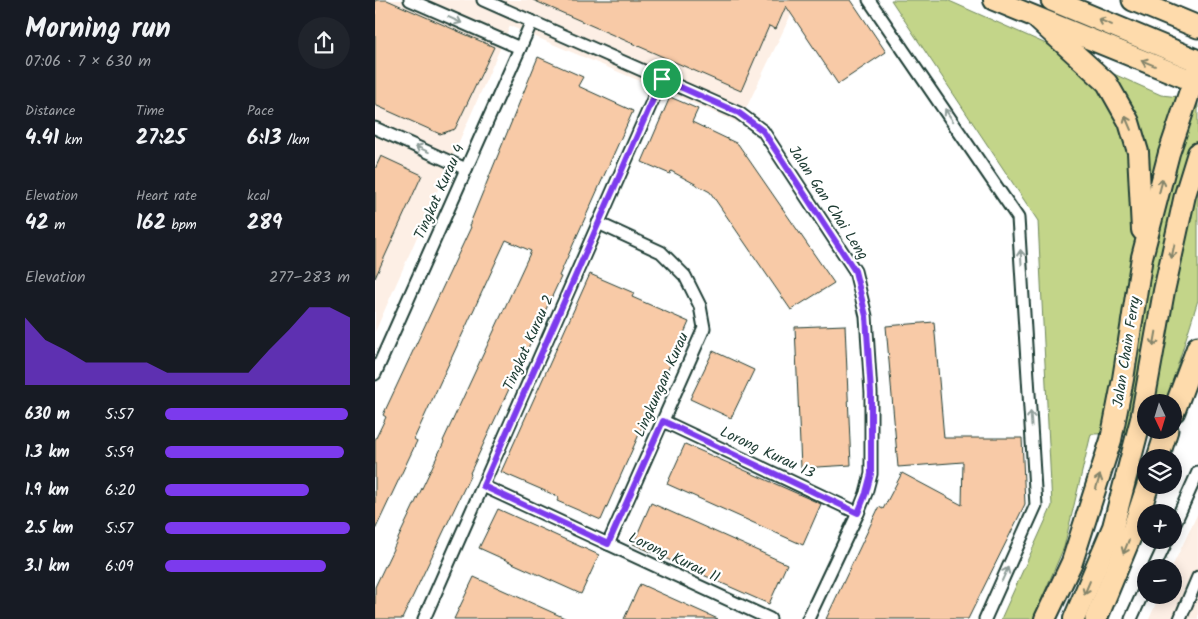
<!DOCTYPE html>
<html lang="en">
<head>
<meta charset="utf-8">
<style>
	:root { --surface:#171b24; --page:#20242c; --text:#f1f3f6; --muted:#9ea1a6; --accent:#7c3aed }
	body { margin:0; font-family:Kalam,sans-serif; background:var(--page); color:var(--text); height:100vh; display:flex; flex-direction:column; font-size:19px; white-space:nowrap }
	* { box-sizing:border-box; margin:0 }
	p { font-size:16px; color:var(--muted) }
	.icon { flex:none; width:28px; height:28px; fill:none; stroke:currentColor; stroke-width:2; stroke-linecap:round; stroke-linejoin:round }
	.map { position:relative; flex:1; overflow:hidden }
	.panel { display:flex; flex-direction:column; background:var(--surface); width:375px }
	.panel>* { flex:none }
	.needle { width:32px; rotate:176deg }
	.buttons { position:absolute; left:762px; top:394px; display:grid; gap:10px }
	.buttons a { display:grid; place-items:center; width:45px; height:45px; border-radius:50%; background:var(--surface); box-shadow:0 2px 12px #0003; font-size:25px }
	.pin { position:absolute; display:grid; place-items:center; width:42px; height:42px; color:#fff; margin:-21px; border:2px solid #fff; border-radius:50%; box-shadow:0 1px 5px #0007 }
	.round { display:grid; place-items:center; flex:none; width:52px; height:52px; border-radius:26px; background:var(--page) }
	.overview { display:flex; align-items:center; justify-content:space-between; height:85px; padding:0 25px }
	h1 { font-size:28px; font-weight:700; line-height:38px }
	.figures { display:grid; grid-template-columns:repeat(3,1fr); gap:8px; height:85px; padding:5px 25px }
	.figures div { display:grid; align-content:center }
	.figures b { font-size:21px; font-weight:700 }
	.figures small { font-size:14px; font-weight:400 }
	.figures p { font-size:14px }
	.chart { height:140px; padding:10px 25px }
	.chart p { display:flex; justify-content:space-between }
	.chart svg { width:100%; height:90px; margin-top:5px; fill:var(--accent); opacity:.7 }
	ul { padding:0 25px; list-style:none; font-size:16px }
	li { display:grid; grid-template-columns:80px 60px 1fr; align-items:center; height:38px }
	li i { height:12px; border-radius:6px; background:var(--accent) }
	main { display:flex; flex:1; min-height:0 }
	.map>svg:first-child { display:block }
	.built { fill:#fdefe5 }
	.green { fill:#c3d589; stroke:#71895e }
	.building { fill:#f8caa7; stroke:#1f3d34 }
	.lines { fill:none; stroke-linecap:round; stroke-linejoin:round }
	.minor-casing { stroke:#1f3d34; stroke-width:15 }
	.trunk-casing { stroke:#1f3d34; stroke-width:24 }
	.motorway-casing { stroke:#1f3d34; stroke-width:25 }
	.minor { stroke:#fff; stroke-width:11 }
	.trunk { stroke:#fedbac; stroke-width:20 }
	.motorway { stroke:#fedbac; stroke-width:21 }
	.oneway { stroke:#8f9e9a }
	.oneway2 { stroke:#83846a }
	.route-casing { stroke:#fff; stroke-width:10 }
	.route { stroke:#7c3aed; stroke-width:6 }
	.labels { text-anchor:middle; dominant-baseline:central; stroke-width:4.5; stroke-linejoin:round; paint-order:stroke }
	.street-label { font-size:15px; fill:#1f3d34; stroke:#fff }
</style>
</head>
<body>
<main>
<section class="panel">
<div class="overview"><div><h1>Morning run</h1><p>07:06 · 7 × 630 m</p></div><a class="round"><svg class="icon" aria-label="share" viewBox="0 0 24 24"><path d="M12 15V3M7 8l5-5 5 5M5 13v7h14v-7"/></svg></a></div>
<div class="figures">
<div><p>Distance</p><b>4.41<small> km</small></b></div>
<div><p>Time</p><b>27:25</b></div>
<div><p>Pace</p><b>6:13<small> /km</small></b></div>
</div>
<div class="figures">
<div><p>Elevation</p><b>42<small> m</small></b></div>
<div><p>Heart rate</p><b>162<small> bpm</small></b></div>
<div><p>kcal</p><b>289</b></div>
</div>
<div class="chart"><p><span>Elevation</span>277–283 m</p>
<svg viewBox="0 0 160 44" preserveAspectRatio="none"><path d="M0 44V11L10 22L20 27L30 33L40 33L50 33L60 33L70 38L80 38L90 38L100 38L110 38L120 27L130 17L140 6L150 6L160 11V44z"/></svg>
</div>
<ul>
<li><b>630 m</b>5:57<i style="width:99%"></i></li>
<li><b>1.3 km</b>5:59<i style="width:97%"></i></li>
<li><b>1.9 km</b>6:20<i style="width:78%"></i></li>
<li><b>2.5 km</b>5:57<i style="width:100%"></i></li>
<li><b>3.1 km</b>6:09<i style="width:87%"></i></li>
</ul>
</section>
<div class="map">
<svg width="823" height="619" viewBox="0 0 823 619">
	<rect width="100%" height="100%" fill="#fff"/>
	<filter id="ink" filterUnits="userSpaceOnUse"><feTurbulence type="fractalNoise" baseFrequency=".02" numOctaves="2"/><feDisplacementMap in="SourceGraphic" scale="10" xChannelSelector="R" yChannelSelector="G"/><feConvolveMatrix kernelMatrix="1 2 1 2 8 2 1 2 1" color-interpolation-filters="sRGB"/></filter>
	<g filter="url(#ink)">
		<g class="built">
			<polygon points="0,0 423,0 364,123 135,26 0,332"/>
			<polygon points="823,513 823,619 774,619 785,595 799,595 799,568 797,567"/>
		</g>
		<polygon class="green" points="516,0 572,0 786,95 823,99 823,300 793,396 790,402 771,402 771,430 778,430 777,433 716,434 689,547 658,619 626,619 677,506 663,221"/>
		<g class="building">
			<polygon points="0,0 12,0 119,47 80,129 65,134 0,105"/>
			<polygon points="158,0 476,0 511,52 463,84 411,6 401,29 394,26 366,91"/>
			<polygon points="163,57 208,77 203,86 258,111 184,276 186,277 95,473 96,474 27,619 0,619 0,587 69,442 68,441 156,251 131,240 39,439 42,441 0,530 0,440 11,417 8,415 96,227 94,226"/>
			<polygon points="295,97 323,109 317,122 363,144 459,283 416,310 335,192 296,171 295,174 267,162"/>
			<polygon points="6,156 47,175 0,278 0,169"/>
			<polygon points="215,274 259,293 257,297 314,322 226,520 182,501 184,497 126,472"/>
			<polygon points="559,322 569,438 647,438 650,504 593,619 451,619 504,507 508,509 527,473 587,505 588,462 523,467 511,326"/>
			<polygon points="470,325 476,465 426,468 420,327"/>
			<polygon points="338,351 379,370 356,418 315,399"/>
			<polygon points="310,444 446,504 428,545 292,484"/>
			<polygon points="276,503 412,564 394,604 258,544"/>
			<polygon points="123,509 224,555 206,594 104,548"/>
			<polygon points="99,577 192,619 79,619"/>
			<polygon points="265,584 343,619 249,619"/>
		</g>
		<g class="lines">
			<g class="minor-casing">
				<g id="minor">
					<polyline points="35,0 145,48"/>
					<polyline points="108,0 364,113 388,131 480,271 491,316 496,393 496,474 491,493 483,513 433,619"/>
					<polyline points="494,0 643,218 661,505 610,619"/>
					<polyline points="0,128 91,169"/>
					<polyline points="223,223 286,252 310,276 325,306 329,328 233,544"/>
					<polyline points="0,374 157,21"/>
					<polyline points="288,421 483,513"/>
					<polyline points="108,486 395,619"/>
					<polyline points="799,525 823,472"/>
					<polyline points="779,568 792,540"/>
					<polyline points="49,619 287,79"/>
					<polyline points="756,619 771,586"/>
					<polyline points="805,619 823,577"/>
				</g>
			</g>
			<g class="trunk-casing">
				<g id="trunk">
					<polyline points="619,0 823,83"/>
					<polyline points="662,19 732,83 754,122 763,152 767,230"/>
					<polyline points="670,619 697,562 736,440 748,379 767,257 794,153 823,67"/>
					<polyline points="699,619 738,527 766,419 789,291 810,195 823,153"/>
				</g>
			</g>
			<g class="motorway-casing">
				<g id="motorway">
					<polyline points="677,0 823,61"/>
					<polyline points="758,0 823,27"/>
					<polyline points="799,411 823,347"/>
					<polyline points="783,458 792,430"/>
					<polyline points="721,619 758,530 773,485"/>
				</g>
			</g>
			<use href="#minor" class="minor"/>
			<use href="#trunk" class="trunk"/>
			<use href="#motorway" class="motorway"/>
		</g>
		<defs><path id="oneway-shaft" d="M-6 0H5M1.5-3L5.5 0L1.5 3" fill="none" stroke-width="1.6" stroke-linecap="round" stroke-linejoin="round" transform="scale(1.25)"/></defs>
		<g class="oneway">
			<use href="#oneway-shaft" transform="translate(80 20) rotate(24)"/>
			<use href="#oneway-shaft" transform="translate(574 115) rotate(-124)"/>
			<use href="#oneway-shaft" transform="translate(47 149) rotate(-156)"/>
			<use href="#oneway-shaft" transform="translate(646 257) rotate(-94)"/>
			<use href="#oneway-shaft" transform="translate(656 419) rotate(-94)"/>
			<use href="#oneway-shaft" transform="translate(630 574) rotate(-66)"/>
		</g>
		<g class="oneway2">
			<use href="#oneway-shaft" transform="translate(730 22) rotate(-157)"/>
			<use href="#oneway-shaft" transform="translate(773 63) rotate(-158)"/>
			<use href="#oneway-shaft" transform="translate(753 123) rotate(-113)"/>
			<use href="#oneway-shaft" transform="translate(786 186) rotate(-75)"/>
			<use href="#oneway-shaft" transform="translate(798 251) rotate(102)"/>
			<use href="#oneway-shaft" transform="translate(780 339) rotate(100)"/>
			<use href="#oneway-shaft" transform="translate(723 482) rotate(-73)"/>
			<use href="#oneway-shaft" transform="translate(751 547) rotate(112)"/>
			<use href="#oneway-shaft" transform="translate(712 588) rotate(113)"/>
		</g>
	</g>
	<g class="lines" filter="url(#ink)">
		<g class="route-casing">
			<polygon id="route" points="287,79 364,113 388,131 480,271 491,316 496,393 496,474 491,493 483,513 288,421 233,544 108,486"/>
		</g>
		<use href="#route" class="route"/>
	</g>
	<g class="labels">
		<g class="street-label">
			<text transform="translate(65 192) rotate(-66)">Tingkat Kurau 4</text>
			<text transform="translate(453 203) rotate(57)">Jalan Gan Chai Leng</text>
			<text transform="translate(154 343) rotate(-66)">Tingkat Kurau 2</text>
			<text transform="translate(752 352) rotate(-81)">Jalan Chain Ferry</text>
			<text transform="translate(287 385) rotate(-66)">Lingkungan Kurau</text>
			<text transform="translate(392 453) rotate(25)">Lorong Kurau 13</text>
			<text transform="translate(299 558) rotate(25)">Lorong Kurau 11</text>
		</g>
	</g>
</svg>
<div class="buttons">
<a><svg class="needle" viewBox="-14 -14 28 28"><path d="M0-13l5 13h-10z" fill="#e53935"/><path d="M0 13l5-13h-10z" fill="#9ea1a6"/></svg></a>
<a><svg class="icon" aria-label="layers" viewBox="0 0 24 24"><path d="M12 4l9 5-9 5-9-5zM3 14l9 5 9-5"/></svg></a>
<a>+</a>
<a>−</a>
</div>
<div class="pin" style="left:287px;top:79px;background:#1e9e55"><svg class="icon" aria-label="arrive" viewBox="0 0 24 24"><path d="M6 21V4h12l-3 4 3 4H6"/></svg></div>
</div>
</main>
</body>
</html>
